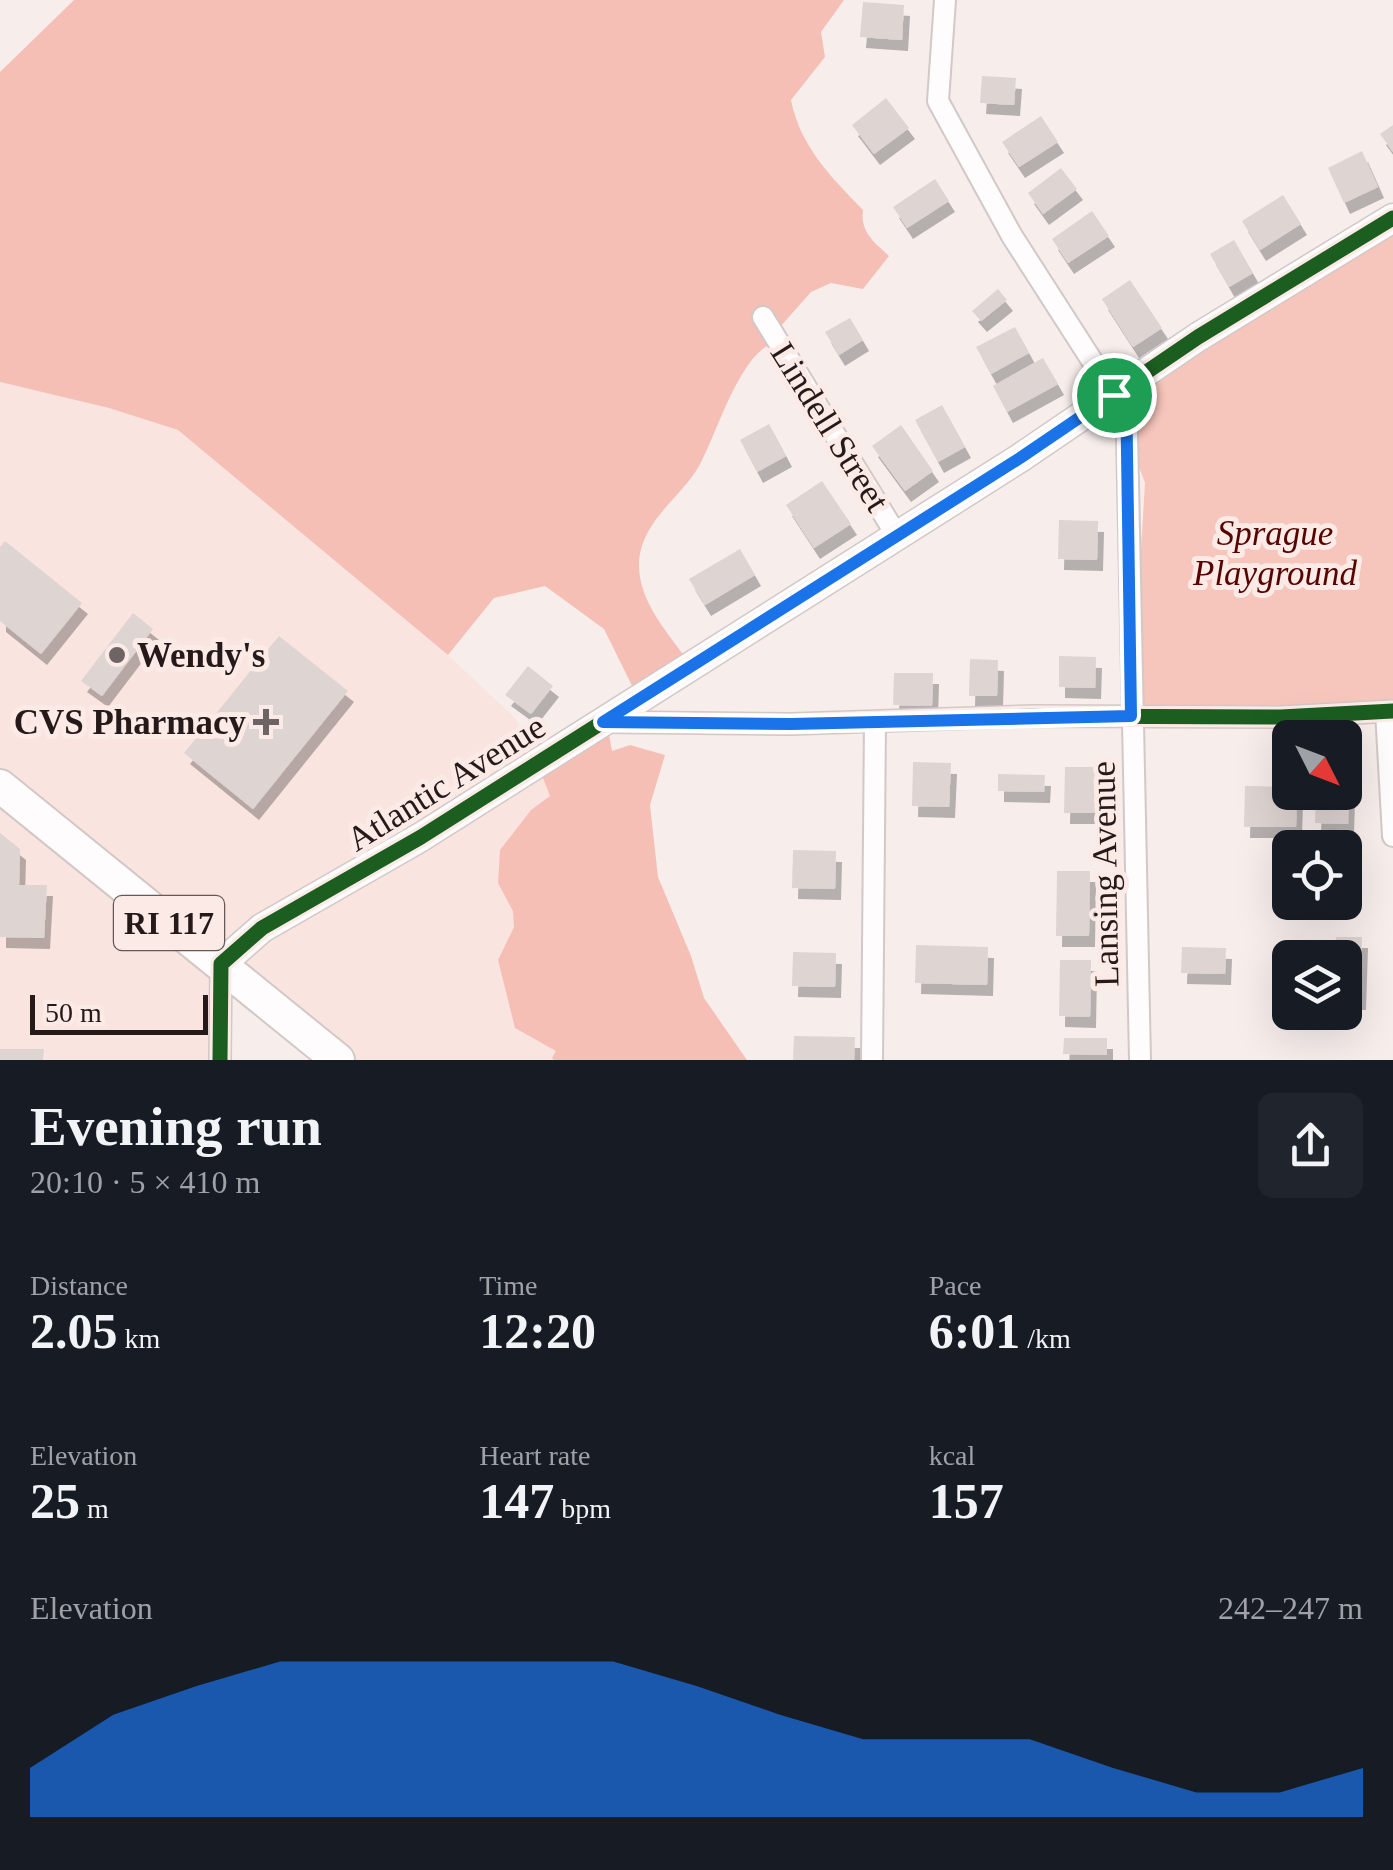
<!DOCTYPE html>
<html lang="en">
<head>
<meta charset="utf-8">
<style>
	:root { --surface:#171b24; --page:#20242c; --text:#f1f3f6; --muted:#9ea1a6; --accent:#1a73e8 }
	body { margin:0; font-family:"Times New Roman",serif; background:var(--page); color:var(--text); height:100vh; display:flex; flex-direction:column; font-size:38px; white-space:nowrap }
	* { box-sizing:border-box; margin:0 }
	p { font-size:32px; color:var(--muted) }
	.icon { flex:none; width:55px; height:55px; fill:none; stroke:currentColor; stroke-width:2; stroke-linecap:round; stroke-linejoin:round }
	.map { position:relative; height:1060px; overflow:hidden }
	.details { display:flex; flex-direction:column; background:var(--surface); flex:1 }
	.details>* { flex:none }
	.needle { width:65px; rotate:132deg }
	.controls { position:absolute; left:1272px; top:720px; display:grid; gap:20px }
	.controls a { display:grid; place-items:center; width:90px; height:90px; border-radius:15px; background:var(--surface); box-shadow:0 10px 40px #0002; font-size:50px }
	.scale { position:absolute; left:30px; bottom:25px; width:178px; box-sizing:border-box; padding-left:10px; border:5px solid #251a19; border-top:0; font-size:28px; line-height:35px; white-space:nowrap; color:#251a19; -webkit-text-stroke:8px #fceae7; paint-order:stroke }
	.pin { position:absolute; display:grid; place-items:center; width:85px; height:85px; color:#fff; margin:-42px; border:5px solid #fff; border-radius:50%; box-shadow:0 2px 10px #0007 }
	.round { display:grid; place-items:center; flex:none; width:105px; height:105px; border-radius:15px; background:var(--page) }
	.summary { display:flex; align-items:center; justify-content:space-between; height:170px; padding:0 30px }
	h1 { font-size:55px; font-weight:600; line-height:75px }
	.metrics { display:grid; grid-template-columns:repeat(3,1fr); gap:15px; height:170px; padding:10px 30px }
	.metrics div { display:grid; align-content:center }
	.metrics b { font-size:50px; font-weight:600 }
	.metrics small { font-size:28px; font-weight:400 }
	.metrics p { font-size:28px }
	.chart { height:280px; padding:20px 30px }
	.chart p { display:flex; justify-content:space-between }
	.chart svg { width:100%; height:180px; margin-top:10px; fill:var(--accent); opacity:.7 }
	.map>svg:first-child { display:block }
	.built { fill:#f9e4df }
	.green { fill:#f6c5bc }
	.forest { fill:#f6bfb6 }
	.building { fill:#ded4d2; filter:url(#shadow) }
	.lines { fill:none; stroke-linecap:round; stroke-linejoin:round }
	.street-casing { stroke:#d2c8c7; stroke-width:24 }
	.secondary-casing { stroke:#d2c8c7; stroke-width:31 }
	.primary-casing { stroke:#d2c8c7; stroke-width:36 }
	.street { stroke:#fefcfc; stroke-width:20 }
	.secondary { stroke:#fefcfc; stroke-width:28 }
	.primary { stroke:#fefcfc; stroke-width:32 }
	.cycleway-casing { stroke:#fceae7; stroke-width:21 }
	.cycleway { stroke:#1b5e20; stroke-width:15 }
	.route-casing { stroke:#fff; stroke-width:20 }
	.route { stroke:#1a73e8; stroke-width:12 }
	.poi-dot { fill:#6e6463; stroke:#fceae7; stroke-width:4 }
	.labels { text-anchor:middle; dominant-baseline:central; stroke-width:10; stroke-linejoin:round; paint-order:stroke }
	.shield { fill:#fceae7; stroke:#665857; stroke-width:2.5 }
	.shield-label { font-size:32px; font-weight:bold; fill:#251a19 }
	.street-label { font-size:35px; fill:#251a19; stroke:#fceae7 }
	.park-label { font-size:35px; font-style:italic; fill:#570401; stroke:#fceae7 }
	.poi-label { font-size:35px; font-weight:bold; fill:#251a19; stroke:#fceae7; text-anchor:start }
</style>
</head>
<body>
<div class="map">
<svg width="1393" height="1060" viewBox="0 0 1393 1060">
	<defs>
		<filter id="shadow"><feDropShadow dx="6" dy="11" stdDeviation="0" flood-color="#0004"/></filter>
	</defs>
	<rect width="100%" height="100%" fill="#f7eeec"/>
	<polygon class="built" points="0,382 109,408 178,430 448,655 516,719 539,766 556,812 582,1018 552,1058 554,1060 337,1060 225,970 221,1060 0,1060"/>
	<polygon class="green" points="1393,220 1393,713 1131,717 1145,483 1115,401"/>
	<g class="forest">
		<path d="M74,0H844L821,32L825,57L791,100C800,146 831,177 863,210C860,232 874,242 889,256L863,289L831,283L811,292L772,336L773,343C739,355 716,436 699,466C680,499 641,521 639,563C638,602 669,634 690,664L640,702L604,629L545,586L494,598L448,655L178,430L109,408L0,382V72Z"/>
		<polygon points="607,723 612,751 630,745 665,755 650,805 658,877 691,956 704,998 747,1060 554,1060 552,1058 556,1051 515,1028 498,960 514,927 513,911 498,883 500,850 531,810 550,796 541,773"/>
	</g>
	<g class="building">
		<polygon points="863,2 904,5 902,40 860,37"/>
		<polygon points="982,76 1016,78 1014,105 980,103"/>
		<polygon points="886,98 909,128 874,154 852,125"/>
		<polygon points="1041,116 1058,142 1019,167 1002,142"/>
		<polygon points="1393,125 1393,152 1380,134"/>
		<polygon points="1362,151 1378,187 1344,203 1328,168"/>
		<polygon points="1061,168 1077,189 1043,214 1028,193"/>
		<polygon points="935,179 949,201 907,228 893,207"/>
		<polygon points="1283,195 1301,224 1260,250 1242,221"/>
		<polygon points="1092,211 1109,236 1068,263 1052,239"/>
		<polygon points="1234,240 1253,273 1229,287 1210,254"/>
		<polygon points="1130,280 1162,328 1133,347 1102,299"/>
		<polygon points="998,289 1007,300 981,321 972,311"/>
		<polygon points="850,318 863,340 839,355 825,332"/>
		<polygon points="1015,327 1029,353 991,374 976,347"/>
		<polygon points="1043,358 1058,384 1007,412 993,386"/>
		<polygon points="942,405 965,447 938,462 915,420"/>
		<polygon points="769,424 786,456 757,472 740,440"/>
		<polygon points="901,425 933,471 905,491 872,446"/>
		<polygon points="822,481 851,524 814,548 786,505"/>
		<polygon points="1059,520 1098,521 1097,560 1058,559"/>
		<polygon points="5,541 82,603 41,654 0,621 0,547"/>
		<polygon points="740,549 755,575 705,605 689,579"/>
		<polygon points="133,613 153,629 102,696 81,681"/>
		<polygon points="279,636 348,691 253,809 184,753"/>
		<polygon points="1059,656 1096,657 1095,688 1059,687"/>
		<polygon points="970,659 998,660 997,696 969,696"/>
		<polygon points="528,666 553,686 531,714 505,695"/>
		<polygon points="894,673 933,673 932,706 893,705"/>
		<polygon points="913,762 951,763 949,807 912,806"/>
		<polygon points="1065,767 1095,767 1094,813 1064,813"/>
		<polygon points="998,774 1045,775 1044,792 998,791"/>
		<polygon points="1245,786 1290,787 1290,792 1297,792 1296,827 1244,827"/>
		<polygon points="1345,788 1349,789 1348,824 1315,823 1316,792 1345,792"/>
		<polygon points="0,833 20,849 19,885 47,885 44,938 0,937"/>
		<polygon points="793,850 836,851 835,889 792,888"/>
		<polygon points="1057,871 1090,871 1089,936 1056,936"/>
		<polygon points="1336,937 1362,937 1360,999 1345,999 1345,958 1335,958"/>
		<polygon points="916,945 988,947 987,985 915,983"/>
		<polygon points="1182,947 1226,948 1225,974 1181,973"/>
		<polygon points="793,952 836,953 835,987 792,986"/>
		<polygon points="1060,960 1091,960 1090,1017 1059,1016"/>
		<polygon points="794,1036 855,1037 854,1060 793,1060"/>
		<polygon points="1064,1038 1107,1038 1107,1055 1063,1054"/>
		<polygon points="0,1049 44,1049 43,1060 0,1060"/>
	</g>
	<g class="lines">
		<g class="street-casing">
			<g id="street">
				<polyline points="945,0 938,101 1012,236 1114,395"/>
				<polyline points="763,317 897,536"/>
				<polyline points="1126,386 1140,1060"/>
				<polyline points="1386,711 1393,836"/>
				<polyline points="603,722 791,724 1033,716 1281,717 1393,711"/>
				<polyline points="220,1060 221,964"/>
				<polyline points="872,1060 875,722"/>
			</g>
		</g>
		<g class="secondary-casing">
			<polyline id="secondary" points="221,964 262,928 421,837 1020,458 1198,337 1393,218"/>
		</g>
		<g class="primary-casing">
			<polyline id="primary" points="0,786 338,1060"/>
		</g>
		<use href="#street" class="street"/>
		<use href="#secondary" class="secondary"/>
		<use href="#primary" class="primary"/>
		<g class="cycleway-casing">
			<g id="cycleway">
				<polyline points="603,722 791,724 1033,716 1281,717 1393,711"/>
				<polyline points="220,1060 221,964 262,928 421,837 1020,458 1198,337 1393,218"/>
			</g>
		</g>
		<use href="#cycleway" class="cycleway"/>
	</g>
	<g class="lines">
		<g class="route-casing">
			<polygon id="route" points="1126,386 1131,716 791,724 603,722 1020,458"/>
		</g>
		<use href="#route" class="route"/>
	</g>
	<g class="poi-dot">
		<circle cx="117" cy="655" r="10"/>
		<path d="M261 707h10v10h10v10h-10v10h-10v-10h-10v-10h10z"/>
	</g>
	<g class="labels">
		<rect class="shield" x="114" y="896" width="110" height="54" rx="8"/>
		<g class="shield-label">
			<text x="169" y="923">RI 117</text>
		</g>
		<g class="street-label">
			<text transform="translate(830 427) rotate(58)">Lindell Street</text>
			<text transform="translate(446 783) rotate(-32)">Atlantic Avenue</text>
			<text transform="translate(1105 874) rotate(-91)">Lansing Avenue</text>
		</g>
		<g class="park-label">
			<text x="1275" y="533">Sprague<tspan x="1275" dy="40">Playground</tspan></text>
		</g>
		<g class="poi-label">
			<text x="137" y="655">Wendy's</text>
			<text x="246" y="722" text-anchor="end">CVS Pharmacy</text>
		</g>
	</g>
</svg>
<div class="controls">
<a><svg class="needle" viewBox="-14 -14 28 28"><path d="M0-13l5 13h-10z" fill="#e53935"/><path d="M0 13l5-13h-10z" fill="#9ea1a6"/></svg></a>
<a><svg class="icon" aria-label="locate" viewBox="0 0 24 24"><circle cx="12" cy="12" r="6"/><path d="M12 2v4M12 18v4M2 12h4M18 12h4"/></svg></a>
<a><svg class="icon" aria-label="layers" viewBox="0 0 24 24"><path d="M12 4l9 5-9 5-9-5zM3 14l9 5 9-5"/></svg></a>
</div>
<div class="scale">50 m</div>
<div class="pin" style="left:1114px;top:395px;background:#1e9e55"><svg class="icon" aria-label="arrive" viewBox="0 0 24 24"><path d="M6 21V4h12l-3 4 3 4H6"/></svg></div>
</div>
<section class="details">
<div class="summary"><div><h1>Evening run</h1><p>20:10 · 5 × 410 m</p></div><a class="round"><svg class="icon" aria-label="share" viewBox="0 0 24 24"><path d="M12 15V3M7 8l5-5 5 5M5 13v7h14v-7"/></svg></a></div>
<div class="metrics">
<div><p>Distance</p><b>2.05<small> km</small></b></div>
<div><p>Time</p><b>12:20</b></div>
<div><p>Pace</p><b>6:01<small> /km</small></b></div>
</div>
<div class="metrics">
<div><p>Elevation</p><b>25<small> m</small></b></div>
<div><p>Heart rate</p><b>147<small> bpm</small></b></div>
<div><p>kcal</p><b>157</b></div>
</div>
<div class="chart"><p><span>Elevation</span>242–247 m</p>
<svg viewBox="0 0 160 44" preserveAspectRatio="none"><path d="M0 44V32L10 19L20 12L30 6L40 6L50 6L60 6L70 6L80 12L90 19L100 25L110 25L120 25L130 32L140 38L150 38L160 32V44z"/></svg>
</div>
</section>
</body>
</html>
